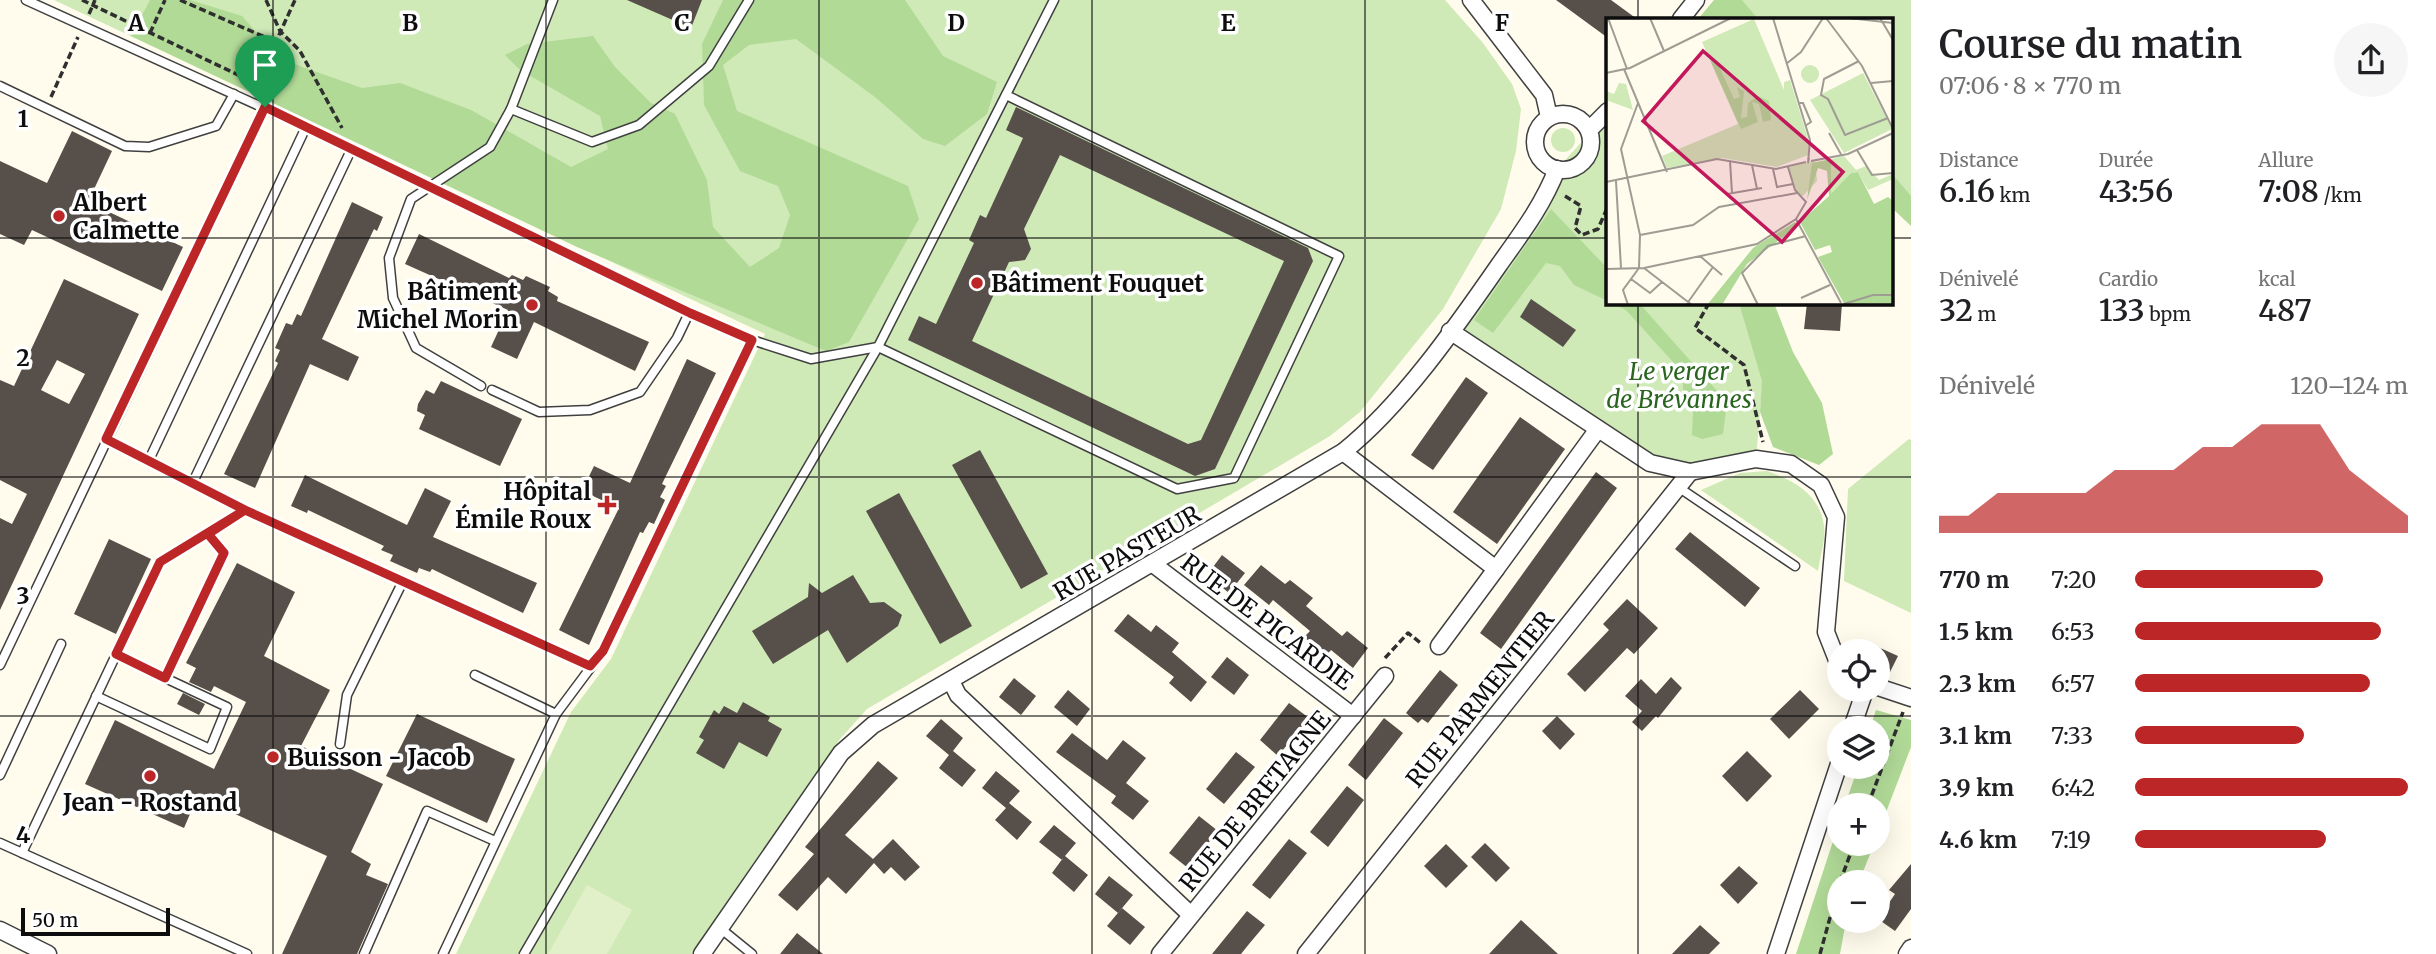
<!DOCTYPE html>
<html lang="fr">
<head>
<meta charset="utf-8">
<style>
	:root { --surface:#fff; --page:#f6f6f6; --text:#202124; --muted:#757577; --accent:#bd2626 }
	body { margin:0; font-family:Merriweather,serif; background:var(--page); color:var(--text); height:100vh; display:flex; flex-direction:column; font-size:26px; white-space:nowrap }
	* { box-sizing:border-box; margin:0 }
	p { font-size:23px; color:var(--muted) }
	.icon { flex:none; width:38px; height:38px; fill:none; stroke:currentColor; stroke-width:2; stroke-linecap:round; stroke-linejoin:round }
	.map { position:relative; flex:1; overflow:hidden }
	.details { display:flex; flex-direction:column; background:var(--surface); width:525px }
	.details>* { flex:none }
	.buttons { position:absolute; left:1827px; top:639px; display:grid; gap:14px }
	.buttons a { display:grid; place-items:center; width:63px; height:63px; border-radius:50%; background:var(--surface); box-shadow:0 7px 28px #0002; font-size:35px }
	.scale { position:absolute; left:21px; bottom:18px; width:149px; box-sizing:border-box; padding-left:7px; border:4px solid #0d0d0d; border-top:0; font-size:19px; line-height:24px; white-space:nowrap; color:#0d0d0d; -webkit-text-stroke:5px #fff; paint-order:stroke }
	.pin { position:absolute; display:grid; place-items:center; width:60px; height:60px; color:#fff; margin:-72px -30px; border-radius:50% 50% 50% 0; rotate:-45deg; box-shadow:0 0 7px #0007 }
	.pin .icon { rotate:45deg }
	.round { display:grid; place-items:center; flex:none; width:74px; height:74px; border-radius:37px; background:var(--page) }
	.head { display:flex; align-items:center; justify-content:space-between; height:119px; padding:0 28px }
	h1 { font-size:38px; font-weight:600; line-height:52px }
	.metrics { display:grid; grid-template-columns:repeat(3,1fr); gap:10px; height:119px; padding:7px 28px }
	.metrics div { display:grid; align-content:center }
	.metrics b { font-size:30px; font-weight:600 }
	.metrics small { font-size:19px; font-weight:400 }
	.metrics p { font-size:19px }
	.chart { height:196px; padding:14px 28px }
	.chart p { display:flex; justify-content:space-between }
	.chart svg { width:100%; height:126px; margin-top:7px; fill:var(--accent); opacity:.7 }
	ul { padding:0 28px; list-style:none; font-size:23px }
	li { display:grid; grid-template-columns:112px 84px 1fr; align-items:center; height:52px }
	li i { height:18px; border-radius:9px; background:var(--accent) }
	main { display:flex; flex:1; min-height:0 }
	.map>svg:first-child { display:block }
	.green { fill:#cfe9b7 }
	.forest { fill:#b1da97 }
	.pitch { fill:#e1f0c9 }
	.building { fill:#564f4a; fill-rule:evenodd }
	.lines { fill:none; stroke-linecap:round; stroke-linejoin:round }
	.service-casing { stroke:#404040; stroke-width:11 }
	.minor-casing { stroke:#404040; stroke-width:19 }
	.path { stroke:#2f2f2f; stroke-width:3.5; stroke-dasharray:7 3.5; stroke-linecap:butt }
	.service { stroke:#fff; stroke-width:8 }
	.minor { stroke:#fff; stroke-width:16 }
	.route-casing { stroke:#fff; stroke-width:14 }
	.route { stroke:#bd2626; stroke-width:9 }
	.grid { fill:none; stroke:#0d0d0d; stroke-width:2; stroke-opacity:0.55 }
	.poi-dot { fill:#bd2626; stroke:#fff; stroke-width:2.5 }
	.labels { text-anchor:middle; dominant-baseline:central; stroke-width:7; stroke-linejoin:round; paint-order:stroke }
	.poi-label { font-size:24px; font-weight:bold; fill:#0d0d0d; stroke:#fff; text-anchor:start }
	.park-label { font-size:24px; font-style:italic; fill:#29651e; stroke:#fff }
	.street-label { font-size:24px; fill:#0d0d0d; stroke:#fff }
	.inset-road { fill:none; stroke:#9e9c93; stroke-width:2 }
	.view { fill:#c2185b; fill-opacity:0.15; stroke:#c2185b; stroke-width:3.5 }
	.inset-edge { fill:none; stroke:#0d0d0d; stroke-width:3.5 }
	.grid-label { font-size:23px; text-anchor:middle; font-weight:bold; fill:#0d0d0d; stroke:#fff; stroke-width:7; stroke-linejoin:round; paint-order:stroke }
</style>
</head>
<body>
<main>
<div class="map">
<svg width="1911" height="954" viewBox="0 0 1911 954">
	<rect width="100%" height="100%" fill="#fffced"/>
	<g class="green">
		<polygon points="54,0 1445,0 1483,43 1512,84 1521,109 1516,151 1501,209 1443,309 1360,412 1330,436 867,709 840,739 692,954 456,954 571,712 611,659 765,334"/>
		<polygon points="1741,0 1911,0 1911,198 1892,176 1892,19 1758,19"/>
		<polygon points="1608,113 1608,303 1769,303 1756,459 1720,465 1650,463 1450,331 1557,169"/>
		<circle cx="1563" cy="140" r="12"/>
		<polygon points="1909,439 1911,440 1911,613 1844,581 1848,489"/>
		<path d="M1767,471C1793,480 1820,494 1824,526C1826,539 1820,557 1818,571L1701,490L1740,473Z"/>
	</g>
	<g class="forest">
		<polygon points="150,0 190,0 242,16 280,59 362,88 400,83 471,110 571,167 608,149 600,116 520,70 505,55 527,44 593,36 615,67 651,103 675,114 707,180 713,227 750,267 779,248 790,215 778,186 740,171 704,105 702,44 723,0 905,0 943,56 997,82 987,114 945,146 923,139 875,97 796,39 749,45 723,65 737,111 908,186 919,219 849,342 826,351 577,247 131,36"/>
		<polygon points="1714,0 1742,0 1758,19 1698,19"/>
		<polygon points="1892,174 1911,196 1911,226 1892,208"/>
		<polygon points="1551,209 1608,269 1608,301 1574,285 1560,266 1546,263 1493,333 1474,320"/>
		<polygon points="1611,303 1639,303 1727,402 1723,434 1702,439 1692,435 1693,412 1683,401 1683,373 1626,310"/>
		<polygon points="1739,303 1774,303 1793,352 1822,403 1833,454 1819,465 1773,447 1760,412 1762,381"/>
		<polygon points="1876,710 1911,720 1911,747 1878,833 1878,805 1845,805 1858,767 1878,766 1878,728 1870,728"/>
		<polygon points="1839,823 1839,844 1874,844 1859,882 1839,882 1839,920 1846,921 1840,954 1796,954"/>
	</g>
	<polygon class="pitch" points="587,885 632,910 607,954 548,954"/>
	<g class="building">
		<polygon points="627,0 702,0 691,28"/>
		<polygon points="1556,0 1611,0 1637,19 1608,19 1608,38"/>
		<path d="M1016,107L1308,248L1313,261L1215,469L1195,476L908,340L919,316L936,324L974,243L969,240L980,215L986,218L1023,138L1006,130ZM1060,155L1284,261L1201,440L1188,444L972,341L1009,262L1025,260L1031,249L1024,229Z"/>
		<polygon points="72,131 112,151 88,202 183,247 162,291 32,230 24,245 0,234 0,161 47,183"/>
		<polygon points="352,202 383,217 377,231 374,229 322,339 359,357 348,381 310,364 255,488 224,474 278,363 275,361 280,350 275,348 286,323 292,325 297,314 301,316"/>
		<polygon points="419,234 509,278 512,275 523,280 526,276 550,287 548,291 558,297 557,301 649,342 635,371 534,322 517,359 491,347 508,310 405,264"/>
		<path d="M64,279L139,314L0,610V518L12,524L27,494L0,480V380L14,386ZM57,360L85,374L69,404L41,390Z"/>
		<polygon points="1531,299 1576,330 1563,347 1520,317"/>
		<polygon points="1807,303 1842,303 1840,331 1804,329"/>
		<polygon points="687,359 716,373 662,484 666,486 660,497 665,500 654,524 649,522 643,533 640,532 589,645 559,630 619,508 582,491 594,466 630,483"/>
		<polygon points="1466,377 1488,393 1433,470 1411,455"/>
		<polygon points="441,381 522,419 500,466 419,429 425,415 417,411 418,404 426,390 434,394"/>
		<polygon points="1520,417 1565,449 1497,544 1453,512"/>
		<polygon points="980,450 1048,574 1021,589 952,465"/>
		<polygon points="1596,472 1617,488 1501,649 1480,633"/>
		<polygon points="305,475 407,525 425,488 451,501 433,537 537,583 523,613 432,569 430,572 419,568 417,573 390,561 393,555 381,550 384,546 308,510 307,513 291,506"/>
		<polygon points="899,493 972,626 940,644 866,511"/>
		<polygon points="1690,532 1760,588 1745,607 1675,549"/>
		<polygon points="109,539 151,559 116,634 74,614"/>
		<polygon points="1222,555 1245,573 1229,593 1207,575"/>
		<polygon points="237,563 295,592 264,656 330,690 301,746 383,784 351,852 371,864 366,875 388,884 357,954 282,954 327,856 211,803 204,813 193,807 184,828 85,784 115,720 214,769 246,702 214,686 211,692 189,682 196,668 186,663"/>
		<polygon points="1261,565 1285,584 1290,580 1313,598 1306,606 1342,636 1347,631 1368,648 1353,668 1331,650 1326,656 1304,637 1310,631 1273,600 1269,605 1244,585"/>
		<polygon points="853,575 870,603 884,602 902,615 898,626 847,663 828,630 773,664 752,631 808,597 809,583 822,593"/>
		<polygon points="1627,599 1658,628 1634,654 1627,648 1585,692 1567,674 1609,630 1603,624"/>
		<polygon points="1128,614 1151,632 1156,625 1179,643 1172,652 1207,682 1191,702 1169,683 1174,677 1114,631"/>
		<polygon points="1878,647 1898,656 1890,672 1878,667"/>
		<polygon points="1227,657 1249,675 1234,695 1211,677"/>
		<polygon points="1440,670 1458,685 1428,723 1422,719 1418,723 1406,713"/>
		<polygon points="1671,677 1682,688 1658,718 1656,716 1642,731 1632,722 1642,711 1625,696 1641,679 1656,694"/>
		<polygon points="1014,678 1036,696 1021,715 999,697"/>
		<polygon points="1068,690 1090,709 1077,726 1054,707"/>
		<polygon points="1800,690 1819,709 1789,739 1770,719"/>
		<polygon points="183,693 205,704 199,715 177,704"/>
		<polygon points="743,702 770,717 768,721 782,729 767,757 739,742 724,769 696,753 704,740 699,737 714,710 719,714 724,706 737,713"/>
		<polygon points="1289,703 1309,718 1278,756 1260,740"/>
		<polygon points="417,714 515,759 487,823 386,776"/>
		<polygon points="1557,716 1575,734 1560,750 1542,731"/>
		<polygon points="1384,718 1403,733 1366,780 1348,765"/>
		<polygon points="941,719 963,738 953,751 976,770 962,787 939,768 949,755 926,736"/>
		<polygon points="1072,733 1107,760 1123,740 1146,758 1126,783 1149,801 1133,820 1111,803 1116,796 1056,752"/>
		<polygon points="1747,751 1772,776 1747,802 1722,776"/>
		<polygon points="1236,752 1255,767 1224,804 1206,789"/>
		<polygon points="878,761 898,778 845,835 873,859 893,839 920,867 905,881 891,867 884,874 874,863 846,894 828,877 797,911 778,895 814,854 805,847"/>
		<polygon points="996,771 1020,791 1009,803 1032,822 1017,840 995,820 1006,808 982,788"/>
		<polygon points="1347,786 1364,800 1328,847 1310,832"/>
		<polygon points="1199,816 1218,831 1188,868 1169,853"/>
		<polygon points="1054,825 1076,843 1065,856 1088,875 1074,892 1052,873 1063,858 1062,860 1039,842"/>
		<polygon points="1289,839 1307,853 1270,899 1252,885"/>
		<polygon points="1485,843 1510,868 1496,882 1471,857"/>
		<polygon points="1446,844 1468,866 1446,888 1424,866"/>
		<polygon points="1911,864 1911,909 1895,931 1878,919 1895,894 1889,890"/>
		<polygon points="1739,866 1758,883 1738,904 1720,885"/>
		<polygon points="1109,876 1133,895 1118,913 1095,894"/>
		<polygon points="1122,908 1145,927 1130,945 1107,926"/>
		<polygon points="1247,911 1265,925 1249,944 1241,954 1212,954"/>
		<polygon points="1521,920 1558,954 1489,954"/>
		<polygon points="1700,925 1720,943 1709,954 1672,954"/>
		<polygon points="797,933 823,954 780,954"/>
	</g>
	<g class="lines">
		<g class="service-casing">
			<g id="service">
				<polyline points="26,0 352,148 689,313 752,340 811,359 878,347 1177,489 1234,478 1339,256 1006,95"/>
				<polyline points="0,86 125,146 149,147 216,126 234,94"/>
				<polyline points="511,109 592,142 639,125 709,66 749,0"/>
				<polyline points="481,386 416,348 393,298 389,258 411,199 490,147 511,109 553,0"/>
				<polyline points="492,390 539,412 590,410 640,392 677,338 689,313"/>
				<polyline points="106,439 245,510 589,666"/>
				<polyline points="149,460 306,127"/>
				<polyline points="193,482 352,148"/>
				<polyline points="1678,487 1795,566"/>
				<polyline points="0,665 265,108"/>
				<polyline points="475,675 556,714"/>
				<polyline points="165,678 224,553 208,534"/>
				<polyline points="96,696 210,749 227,707 116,655"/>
				<polyline points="340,744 347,695 403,581"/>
				<polyline points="0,775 61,644"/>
				<polyline points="0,843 247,954"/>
				<polyline points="22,853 160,562 245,510"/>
				<polyline points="720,928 752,954"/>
				<polyline points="364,954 427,811 495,841"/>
				<polyline points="443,954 556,714 603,651 752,340"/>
				<polyline points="524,954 878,347 1054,0"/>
			</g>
		</g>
		<g class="minor-casing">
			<g id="minor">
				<polyline points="1471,0 1544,95 1549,117"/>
				<polyline points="1681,19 1696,0"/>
				<circle cx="1563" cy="142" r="28"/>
				<polyline points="1589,130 1608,111"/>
				<polyline points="1450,331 1650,463 1690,472 1756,459 1791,464 1821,485 1836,517 1826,632 1839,665"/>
				<polyline points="1343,452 1496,569 1598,429"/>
				<polyline points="1153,564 1353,716"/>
				<polyline points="1439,646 1496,569"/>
				<polyline points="951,681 958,695 1191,915"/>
				<polyline points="1878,687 1911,698"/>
				<polyline points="1852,728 1865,690"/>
				<polyline points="0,930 48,954"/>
				<path d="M702,954L841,753L873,725L1343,452C1401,406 1456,327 1499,265C1521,234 1543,205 1557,169"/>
				<polyline points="1160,954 1385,676"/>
				<polyline points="1306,954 1690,472"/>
				<polyline points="1776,954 1839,764"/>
				<polyline points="1907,954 1911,948"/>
			</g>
		</g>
		<g class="path">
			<polyline points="82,0 257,84"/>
			<polyline points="180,0 276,42"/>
			<polyline points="266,0 280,31 300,51 342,128"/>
			<polyline points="89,14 95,0"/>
			<polyline points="150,33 165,0"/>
			<polyline points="257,83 295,0"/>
			<polyline points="51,97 78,37"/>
			<polyline points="1565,196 1581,206 1575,228 1582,235 1598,229 1608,206"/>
			<polyline points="1709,303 1695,328 1744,365 1763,442"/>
			<polyline points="1385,658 1408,633 1422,644"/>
			<polyline points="1868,805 1903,712"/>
			<polyline points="1840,882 1854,844"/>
			<polyline points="1820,954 1839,885"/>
		</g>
		<use href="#service" class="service"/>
		<use href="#minor" class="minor"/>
	</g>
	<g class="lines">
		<g class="route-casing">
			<polyline id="route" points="265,107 106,439 245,510 160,562 116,654 165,678 224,553 208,534 245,510 590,666 603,651 752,340 690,313 265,107"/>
		</g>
		<use href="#route" class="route"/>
	</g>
	<path class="grid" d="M273,0V954M546,0V954M819,0V954M1092,0V954M1365,0V954M1638,0V19M0,238H1608M1892,238H1911M1638,303V954M0,477H1911M0,716H1911"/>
	<g class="poi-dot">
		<circle cx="59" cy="216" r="7"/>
		<circle cx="977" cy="283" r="7"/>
		<circle cx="532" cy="305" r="7"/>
		<path d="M603.5 494.5h7v7h7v7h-7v7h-7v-7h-7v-7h7z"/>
		<circle cx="273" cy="757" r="7"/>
		<circle cx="150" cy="776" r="7"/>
	</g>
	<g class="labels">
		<g class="poi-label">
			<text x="73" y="202">Albert<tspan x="73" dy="28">Calmette</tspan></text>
			<text x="991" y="283">Bâtiment Fouquet</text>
			<text x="518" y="291" text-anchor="end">Bâtiment<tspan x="518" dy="28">Michel Morin</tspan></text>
			<text x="591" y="491" text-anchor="end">Hôpital<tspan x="591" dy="28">Émile Roux</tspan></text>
			<text x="287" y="757">Buisson - Jacob</text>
			<text x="150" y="802" text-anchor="middle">Jean - Rostand</text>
		</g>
		<g class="park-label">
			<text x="1679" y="371">Le verger<tspan x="1679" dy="28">de Brévannes</tspan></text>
		</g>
		<g class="street-label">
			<text transform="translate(1127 553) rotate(-30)">RUE PASTEUR</text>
			<text transform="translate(1267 622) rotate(37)">RUE DE PICARDIE</text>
			<text transform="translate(1480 699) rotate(-51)">RUE PARMENTIER</text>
			<text transform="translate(1255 801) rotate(-51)">RUE DE BRETAGNE</text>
		</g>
	</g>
	<g transform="translate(1606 18)">
		<rect width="287" height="287" fill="#fffced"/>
		<path d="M148,1L178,72V64L184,62L203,124L202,137L171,149L116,140L61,150L56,138L132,106L96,24ZM195 56a9 9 0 1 1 18 0a9 9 0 1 1-18 0ZM257,55L286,111L238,135L204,82ZM13,65L20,66L27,92L0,82V73L8,76ZM238,138L250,152L260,148L273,162L287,156V161L262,172L252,154L245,155L225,177V141ZM209,143L211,163L197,178L191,175L182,149Z" fill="#cfe9b7"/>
		<path d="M110,42L128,81L134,79L131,69L138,73L135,100L141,99L142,85L152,78L163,83L165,102L157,104L153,86L146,84L152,104L135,111L105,44ZM225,141V176L245,155L252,154L268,186L282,179L287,183V287H239L212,239L226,234L224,227L209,232L194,204L223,178L221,153L212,150L201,182L206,145ZM189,204L192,208L141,246L116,287H101L147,230Z" fill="#b1da97"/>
		<path class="inset-road" d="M2,0L21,51M44,0L58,33M167,0L204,122L202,145L203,140M220,0L256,48L287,111M243,0L287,5M274,0L287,22M253,43L218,61L215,77L222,81L239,117L282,100M180,46L195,34L217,0M18,51L61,154M0,55L24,50L125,0M265,65L287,63M192,85H197L205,104L199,108M223,115L236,138M251,132L266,157L287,155M124,143L126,175M205,143L242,136L287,115M146,147L151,171M182,149L189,172L200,184L190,201L235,285M167,151L171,169L187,166M10,163L15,250M0,164L111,141L170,151L200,144M121,176L156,170M34,217L87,207L113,189L191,175M94,238L116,257M38,250L86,287M0,251L38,250L151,226L190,201M25,261L44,275L56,264M195,280L224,267M238,286L267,277H287M22,287L17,272L33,250L34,217L15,131L32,85M80,287L107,249M152,287L136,255L162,228L200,218"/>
		<path class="view" d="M97,33L237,154L176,224L37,103Z"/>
		<rect width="287" height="287" class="inset-edge"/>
	</g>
	<g class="grid-label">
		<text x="136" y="31">A</text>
		<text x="410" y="31">B</text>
		<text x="682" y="31">C</text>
		<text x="956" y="31">D</text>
		<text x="1228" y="31">E</text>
		<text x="1502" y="31">F</text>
		<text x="23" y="127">1</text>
		<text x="23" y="366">2</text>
		<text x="23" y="604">3</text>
		<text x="23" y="843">4</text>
	</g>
</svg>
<div class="buttons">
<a><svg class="icon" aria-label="locate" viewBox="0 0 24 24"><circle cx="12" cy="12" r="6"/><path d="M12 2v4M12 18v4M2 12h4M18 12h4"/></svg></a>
<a><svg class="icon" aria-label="layers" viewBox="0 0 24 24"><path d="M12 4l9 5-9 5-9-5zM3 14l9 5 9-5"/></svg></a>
<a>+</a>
<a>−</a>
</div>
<div class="scale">50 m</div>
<div class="pin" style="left:265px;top:107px;background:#1e9e55"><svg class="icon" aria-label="arrive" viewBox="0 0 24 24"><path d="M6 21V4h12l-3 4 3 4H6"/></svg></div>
</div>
<section class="details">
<div class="head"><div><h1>Course du matin</h1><p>07:06 · 8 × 770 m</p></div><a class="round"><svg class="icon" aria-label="share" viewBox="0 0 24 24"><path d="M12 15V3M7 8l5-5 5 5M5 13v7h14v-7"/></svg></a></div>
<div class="metrics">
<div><p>Distance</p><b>6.16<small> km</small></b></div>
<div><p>Durée</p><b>43:56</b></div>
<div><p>Allure</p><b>7:08<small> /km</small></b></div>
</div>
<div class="metrics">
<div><p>Dénivelé</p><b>32<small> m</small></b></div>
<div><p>Cardio</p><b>133<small> bpm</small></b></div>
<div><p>kcal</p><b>487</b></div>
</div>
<div class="chart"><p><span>Dénivelé</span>120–124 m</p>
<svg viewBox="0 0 160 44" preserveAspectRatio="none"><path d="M0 44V38L10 38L20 30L30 30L40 30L50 30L60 22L70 22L80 22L90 14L100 14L110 6L120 6L130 6L140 22L150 30L160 38V44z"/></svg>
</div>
<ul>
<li><b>770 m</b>7:20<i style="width:69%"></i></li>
<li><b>1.5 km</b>6:53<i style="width:90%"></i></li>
<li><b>2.3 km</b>6:57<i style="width:86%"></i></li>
<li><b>3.1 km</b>7:33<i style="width:62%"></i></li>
<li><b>3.9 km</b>6:42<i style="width:100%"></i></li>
<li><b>4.6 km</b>7:19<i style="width:70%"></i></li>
</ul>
</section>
</main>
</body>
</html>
